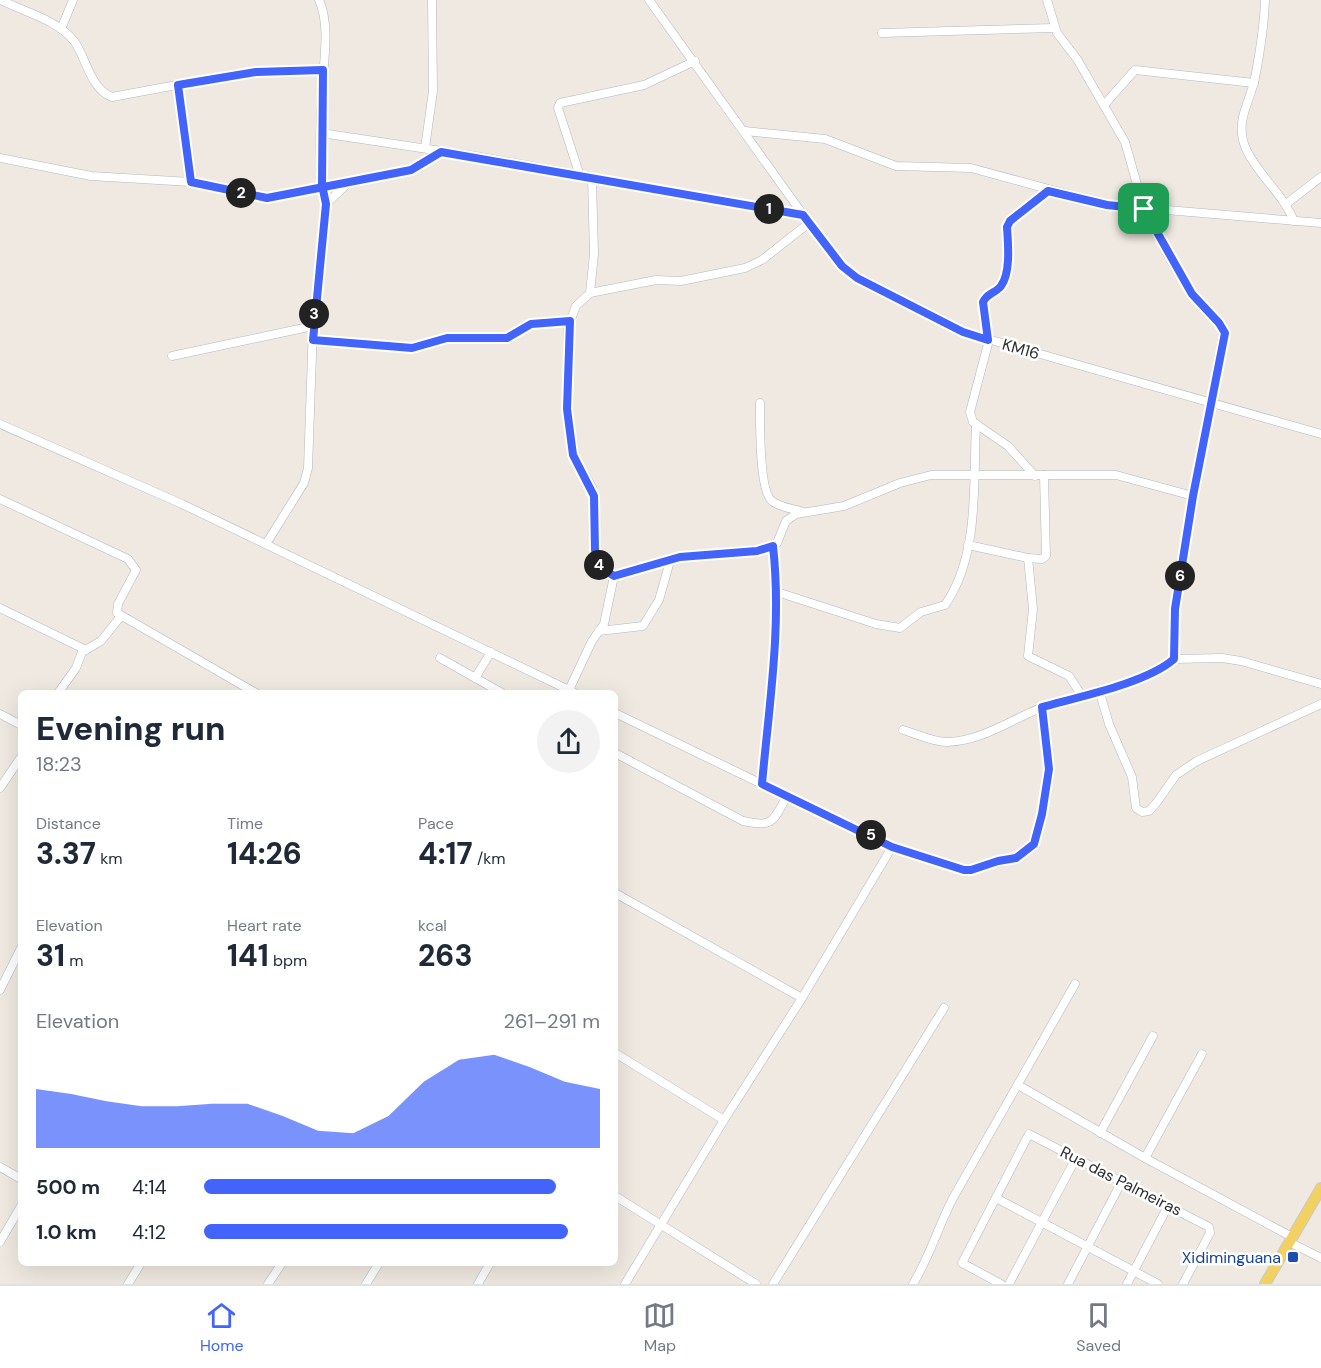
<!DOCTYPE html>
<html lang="en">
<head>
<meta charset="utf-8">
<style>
	:root { --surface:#fff; --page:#f2f2f3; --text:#1f2937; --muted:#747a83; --line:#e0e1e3; --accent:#4264fb }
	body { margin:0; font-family:"DM Sans",sans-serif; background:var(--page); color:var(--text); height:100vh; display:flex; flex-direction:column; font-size:22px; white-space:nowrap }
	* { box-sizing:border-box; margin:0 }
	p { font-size:20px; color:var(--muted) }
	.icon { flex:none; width:33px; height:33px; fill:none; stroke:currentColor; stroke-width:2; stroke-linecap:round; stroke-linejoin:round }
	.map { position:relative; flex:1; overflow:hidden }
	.side { position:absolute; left:18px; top:690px; width:600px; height:576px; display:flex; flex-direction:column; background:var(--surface); border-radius:9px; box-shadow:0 6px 24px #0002 }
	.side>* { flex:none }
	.pin { position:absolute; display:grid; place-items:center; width:51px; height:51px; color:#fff; margin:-26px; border-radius:12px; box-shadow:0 3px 9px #0006 }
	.km { position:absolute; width:30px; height:30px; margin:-15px; border-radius:50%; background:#222; color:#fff; font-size:16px; line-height:30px; text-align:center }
	.round { display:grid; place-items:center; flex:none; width:63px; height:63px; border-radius:32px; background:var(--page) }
	.head { display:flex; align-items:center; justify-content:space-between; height:102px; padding:0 18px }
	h1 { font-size:33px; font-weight:800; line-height:45px }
	.stats { display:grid; grid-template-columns:repeat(3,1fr); gap:9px; height:102px; padding:6px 18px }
	.stats div { display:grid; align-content:center }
	.stats b { font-size:30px; font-weight:800 }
	.stats small { font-size:16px; font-weight:400 }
	.stats p { font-size:16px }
	.chart { height:168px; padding:12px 18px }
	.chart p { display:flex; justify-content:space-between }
	.chart svg { width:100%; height:108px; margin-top:6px; fill:var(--accent); opacity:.7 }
	ul { padding:0 18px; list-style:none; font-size:20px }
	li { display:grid; grid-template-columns:96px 72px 1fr; align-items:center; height:45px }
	li i { height:15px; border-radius:8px; background:var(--accent) }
	.tabs { display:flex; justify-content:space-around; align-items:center; height:84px; border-top:2px solid var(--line); background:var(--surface); font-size:16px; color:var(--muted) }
	.tabs a { display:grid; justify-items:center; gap:3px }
	.tabs .current { color:var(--accent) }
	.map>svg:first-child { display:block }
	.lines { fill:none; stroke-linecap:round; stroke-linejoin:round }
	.minor-casing { stroke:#b4b7c1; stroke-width:9 }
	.major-casing { stroke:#c9c9c9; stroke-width:12 }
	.minor { stroke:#fff; stroke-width:8 }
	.major { stroke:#f2d163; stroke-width:10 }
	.route-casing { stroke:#fff; stroke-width:12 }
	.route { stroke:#4264fb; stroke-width:8 }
	.transit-dot { fill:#1a4fb4; stroke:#fff; stroke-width:2 }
	.labels { text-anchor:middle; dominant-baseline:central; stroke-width:5; stroke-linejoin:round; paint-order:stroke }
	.street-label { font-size:16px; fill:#2e2e2e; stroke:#fff }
	.transit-label { font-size:16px; fill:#164399; stroke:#fff; text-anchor:end }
</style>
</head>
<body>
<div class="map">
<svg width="1321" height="1284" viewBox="0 0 1321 1284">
	<rect width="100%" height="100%" fill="#efe9e1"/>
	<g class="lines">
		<g class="minor-casing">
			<g id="minor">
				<path d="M1,0C24,12 58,20 74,41C86,57 90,89 112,97L236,74L323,70"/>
				<polyline points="649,0 809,223 842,266 857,278 963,332 1321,434"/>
				<path d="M1265,0C1264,26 1260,52 1255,78C1250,103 1234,121 1246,149C1258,175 1283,194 1294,221"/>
				<polyline points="61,29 73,0"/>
				<polyline points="882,33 1054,28"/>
				<polyline points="178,85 191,182"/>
				<polyline points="1104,105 1135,70 1254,83"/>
				<polyline points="745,131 825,139 896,166 971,168 1107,205 1321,223"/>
				<polyline points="321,133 481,157 803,215"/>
				<polyline points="425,148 433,91 432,0"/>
				<polyline points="0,158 91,176 191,182 267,198 411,170 441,152"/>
				<polyline points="580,176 558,108 560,103 644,85 695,61"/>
				<polyline points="326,204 347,184"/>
				<polyline points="1286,204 1321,177"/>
				<path d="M809,223L762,260L745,268L681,281L656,280L590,293L576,306L568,327L567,409L573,455L592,487L594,496C595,520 585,566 614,576L686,556L768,549L777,543L786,521L796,514L844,506L900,483L931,475H1116L1193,496"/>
				<polyline points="590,293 594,254 592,178"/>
				<polyline points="313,341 412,348 447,338 507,338 531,324 570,321"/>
				<polyline points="172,356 313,326"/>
				<path d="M760,403C760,421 759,491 772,501C779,507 794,509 803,512"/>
				<polyline points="0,424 182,504 575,693"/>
				<path d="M1035,476L1008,446L973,422L970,412L989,340L983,302C987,292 999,291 1003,282C1011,265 1006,242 1008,224L1048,191"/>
				<polyline points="0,499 128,559 136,570 118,604 117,613 256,693"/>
				<path d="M266,544L304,483L308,468L313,326L326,204C318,169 320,129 322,92C323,63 331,27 319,0"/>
				<polyline points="968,545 1028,558 1033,609 1028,656 1069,676 1082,696"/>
				<polyline points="1028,558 1042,559 1046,556 1044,475"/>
				<path d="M777,592L876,624L900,628L921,612L945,605C980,555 973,482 976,424"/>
				<polyline points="0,608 86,650"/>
				<polyline points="599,631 643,626 659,600 670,561"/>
				<polyline points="440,658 502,693"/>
				<polyline points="1175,659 1222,658 1241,661 1321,684"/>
				<polyline points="475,678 491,652"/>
				<polyline points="569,690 592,641 604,624 614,576"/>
				<polyline points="1099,690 1109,724 1132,777 1136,808 1142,812 1149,811 1157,802 1176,775 1197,761 1321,704"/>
				<polyline points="58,693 76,668 82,652 101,641 121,616"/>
				<polyline points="615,713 892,847 967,871 1016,858 1034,844 1042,814 1049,769 1042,707"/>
				<polyline points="0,714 21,725"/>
				<path d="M903,730C917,734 932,742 947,742C982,741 1010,720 1041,708C1083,691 1139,689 1175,659V609L1193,496L1224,330L1192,294L1170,259L1144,209L1125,142L1077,59L1057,33L1047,0"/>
				<path d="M615,753L743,821C774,828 773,821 787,796"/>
				<path d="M762,784C769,705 783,626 773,546"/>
				<polyline points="0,788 21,757"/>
				<polyline points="615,893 802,998"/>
				<polyline points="0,990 21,948"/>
				<polyline points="615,1053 724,1120"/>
				<polyline points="1018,1085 1145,1158 1292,1237"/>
				<polyline points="1100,1133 1153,1036"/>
				<polyline points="1145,1158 1202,1054"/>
				<polyline points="0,1167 21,1179"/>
				<polyline points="615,1196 756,1284"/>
				<polyline points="996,1198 1158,1284"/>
				<polyline points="0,1242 21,1206"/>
				<polyline points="1289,1242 1321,1258"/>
				<polyline points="128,1284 141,1263"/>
				<polyline points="268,1284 282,1263"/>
				<polyline points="366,1284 379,1263"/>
				<polyline points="478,1284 490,1263"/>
				<polyline points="625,1284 724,1120 802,998 892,847"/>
				<polyline points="773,1284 944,1008"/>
				<path d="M913,1284C930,1256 938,1227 953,1198L1075,984"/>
				<polyline points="1001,1284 962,1263 1029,1134 1209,1227 1210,1233 1183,1284"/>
				<polyline points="1009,1284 1076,1158"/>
				<polyline points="1068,1284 1122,1181"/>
				<polyline points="1127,1284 1168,1206"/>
			</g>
		</g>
		<g class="major-casing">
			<polyline id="major" points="1265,1284 1321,1188"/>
		</g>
		<use href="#minor" class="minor"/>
		<use href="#major" class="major"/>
	</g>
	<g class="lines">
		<g class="route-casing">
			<path id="route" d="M1144,209L1107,205L1048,191L1010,221L1007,227C1008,243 1011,273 1001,286C996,293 987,293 983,302L988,340L963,332L857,278L842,266L803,215L441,152L411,170L267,198L191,182L178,85L256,72L323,70L322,185L326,204L313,340L412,348L447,338H507L531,324L570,321L567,409L573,455L594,496L595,550L600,567L614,576L680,557L757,551L773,546C782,626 769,705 762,784L892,847L964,870H971L998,861L1016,858L1034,844L1042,814L1049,769L1042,707C1078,697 1147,683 1174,659L1175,609L1193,496L1225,333L1219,323L1192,294L1144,209"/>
		</g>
		<use href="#route" class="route"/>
	</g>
	<rect class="transit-dot" x="1287" y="1251" width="12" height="12" rx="3"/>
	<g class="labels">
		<g class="street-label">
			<text transform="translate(1021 349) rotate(16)">KM16</text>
			<text transform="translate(1121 1181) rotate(27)">Rua das Palmeiras</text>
		</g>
		<g class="transit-label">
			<text x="1281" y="1257">Xidiminguana</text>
		</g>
	</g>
</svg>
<div class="pin" style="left:1144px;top:209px;background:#1e9e55"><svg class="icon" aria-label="arrive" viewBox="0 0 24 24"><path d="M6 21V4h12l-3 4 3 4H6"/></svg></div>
<b class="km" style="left:769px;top:209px">1</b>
<b class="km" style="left:241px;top:193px">2</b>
<b class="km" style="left:314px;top:314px">3</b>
<b class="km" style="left:599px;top:565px">4</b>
<b class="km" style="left:871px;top:835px">5</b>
<b class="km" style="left:1180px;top:576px">6</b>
<section class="side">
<div class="head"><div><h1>Evening run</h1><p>18:23</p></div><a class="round"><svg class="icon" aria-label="share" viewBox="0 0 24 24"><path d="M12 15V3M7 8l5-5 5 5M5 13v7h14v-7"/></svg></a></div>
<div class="stats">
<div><p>Distance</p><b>3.37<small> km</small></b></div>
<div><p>Time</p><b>14:26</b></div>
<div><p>Pace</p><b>4:17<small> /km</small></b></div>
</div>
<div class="stats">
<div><p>Elevation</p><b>31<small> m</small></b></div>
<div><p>Heart rate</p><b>141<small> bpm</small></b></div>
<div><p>kcal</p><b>263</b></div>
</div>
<div class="chart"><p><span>Elevation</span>261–291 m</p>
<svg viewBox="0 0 160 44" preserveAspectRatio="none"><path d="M0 44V20L10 22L20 25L30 27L40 27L50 26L60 26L70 31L80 37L90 38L100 31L110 17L120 8L130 6L140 11L150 17L160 20V44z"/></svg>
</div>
<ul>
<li><b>500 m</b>4:14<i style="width:89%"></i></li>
<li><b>1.0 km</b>4:12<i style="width:92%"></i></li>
</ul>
</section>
</div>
<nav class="tabs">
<a class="current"><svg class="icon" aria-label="home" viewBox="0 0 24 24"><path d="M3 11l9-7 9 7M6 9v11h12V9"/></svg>Home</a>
<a><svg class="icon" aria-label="map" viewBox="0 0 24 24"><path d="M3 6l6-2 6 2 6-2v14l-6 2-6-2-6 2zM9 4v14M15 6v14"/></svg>Map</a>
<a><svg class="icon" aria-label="saved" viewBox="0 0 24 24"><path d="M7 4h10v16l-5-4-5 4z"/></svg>Saved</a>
</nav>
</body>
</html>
